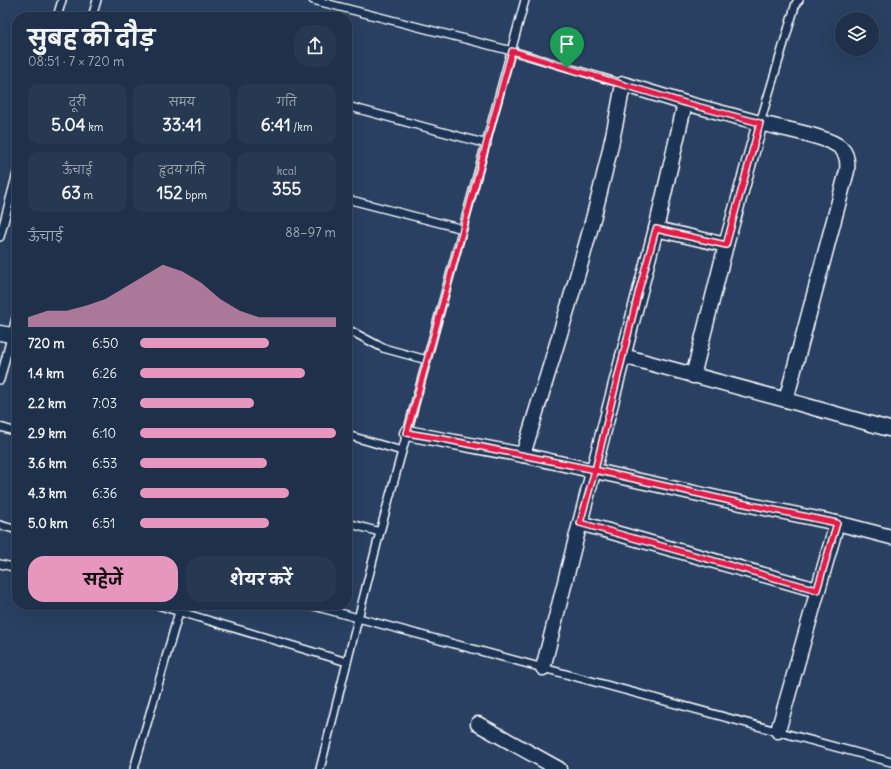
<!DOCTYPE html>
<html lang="hi">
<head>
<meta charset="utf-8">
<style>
	:root { --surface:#1f304a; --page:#273851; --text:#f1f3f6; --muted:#a1a9b5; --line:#3c4b62; --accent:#e797bd }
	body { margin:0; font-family:Delius,"Playpen Sans Deva",sans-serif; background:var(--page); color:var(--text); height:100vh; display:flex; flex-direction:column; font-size:15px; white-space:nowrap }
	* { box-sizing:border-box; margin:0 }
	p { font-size:13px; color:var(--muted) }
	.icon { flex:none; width:22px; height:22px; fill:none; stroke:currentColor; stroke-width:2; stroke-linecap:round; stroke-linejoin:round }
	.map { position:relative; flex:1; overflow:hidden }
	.sheet { position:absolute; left:12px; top:12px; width:340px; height:598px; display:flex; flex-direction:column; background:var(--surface); border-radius:16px; box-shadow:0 4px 16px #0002,0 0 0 1px var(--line) }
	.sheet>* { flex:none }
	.buttons { position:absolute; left:835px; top:12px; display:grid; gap:8px }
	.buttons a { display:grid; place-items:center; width:44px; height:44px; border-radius:50%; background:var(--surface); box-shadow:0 4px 16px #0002,0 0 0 1px var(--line); font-size:20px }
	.pin { position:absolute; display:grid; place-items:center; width:34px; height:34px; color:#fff; margin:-41px -17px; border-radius:50% 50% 50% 0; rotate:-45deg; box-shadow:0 0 4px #0007 }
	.pin .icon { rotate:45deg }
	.round { display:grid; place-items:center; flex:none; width:42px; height:42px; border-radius:16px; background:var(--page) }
	.overview { display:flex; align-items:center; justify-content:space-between; height:68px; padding:0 16px }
	h1 { font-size:22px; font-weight:700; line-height:30px }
	.metrics { display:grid; grid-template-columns:repeat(3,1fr); gap:6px; height:68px; padding:4px 16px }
	.metrics div { display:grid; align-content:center; border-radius:10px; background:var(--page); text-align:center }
	.metrics b { font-size:17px; font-weight:700 }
	.metrics small { font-size:11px; font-weight:400 }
	.metrics p { font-size:11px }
	.chart { height:112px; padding:8px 16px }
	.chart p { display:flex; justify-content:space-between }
	.chart svg { width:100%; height:72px; margin-top:4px; fill:var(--accent); opacity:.7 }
	.action { display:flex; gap:8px; margin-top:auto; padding:8px 16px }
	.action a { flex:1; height:46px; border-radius:16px; background:var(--accent); color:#111; font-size:16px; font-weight:700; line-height:46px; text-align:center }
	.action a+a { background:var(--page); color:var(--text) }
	ul { padding:0 16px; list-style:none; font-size:13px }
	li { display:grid; grid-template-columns:64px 48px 1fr; align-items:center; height:30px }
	li i { height:10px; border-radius:5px; background:var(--accent) }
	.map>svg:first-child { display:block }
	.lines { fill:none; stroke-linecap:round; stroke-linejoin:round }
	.lane-casing { stroke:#fff; stroke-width:10 }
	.street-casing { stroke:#fff; stroke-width:17 }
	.lane { stroke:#1d3557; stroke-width:7 }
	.street { stroke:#1d3557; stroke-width:14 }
	.route-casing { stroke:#fff; stroke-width:8 }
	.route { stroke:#e11d48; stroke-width:5 }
</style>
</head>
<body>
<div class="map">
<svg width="891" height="769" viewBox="0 0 891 769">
	<rect width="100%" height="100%" fill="#294062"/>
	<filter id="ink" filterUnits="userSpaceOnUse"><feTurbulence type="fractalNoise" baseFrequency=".025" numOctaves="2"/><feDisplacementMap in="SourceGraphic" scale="8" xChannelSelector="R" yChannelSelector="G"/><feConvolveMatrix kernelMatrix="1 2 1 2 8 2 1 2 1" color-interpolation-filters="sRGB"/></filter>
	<g filter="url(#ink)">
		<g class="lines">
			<g class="lane-casing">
				<g id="lane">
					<polyline points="313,0 512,51 623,84"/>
					<polyline points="57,17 62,0"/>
					<polyline points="92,17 97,0"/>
					<polyline points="347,106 487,144"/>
					<polyline points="760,123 796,3 799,0"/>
					<polyline points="347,199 463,229"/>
					<polyline points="0,237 17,173"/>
					<polyline points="347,329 383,348 427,360"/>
					<polyline points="0,380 17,314"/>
					<polyline points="0,427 17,432"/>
					<polyline points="347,435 402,451"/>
					<polyline points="347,523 380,532"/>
					<polyline points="0,525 17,530"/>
					<polyline points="0,564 17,568"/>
					<polyline points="157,605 347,662"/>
					<polyline points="310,605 891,762"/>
					<polyline points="134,769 181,605"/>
					<polyline points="320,769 380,532 525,0"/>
				</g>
			</g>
			<g class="street-casing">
				<g id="street">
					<path d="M760,123L685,103L656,229L726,245L760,123C778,128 829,136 841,148C848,155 848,163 847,171L786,400L889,429"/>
					<polyline points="0,333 11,335"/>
					<polyline points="623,356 786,400"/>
					<polyline points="693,376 726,245"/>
					<polyline points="407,433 523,455 726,500 837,523"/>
					<path d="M523,455C560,332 601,211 623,84L685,103"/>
					<polyline points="580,523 656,229"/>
					<polyline points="543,668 580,523 817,590"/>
					<polyline points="478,724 559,769"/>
					<polyline points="778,731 837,523 891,537"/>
				</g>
			</g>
			<use href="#lane" class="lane"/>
			<use href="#street" class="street"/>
		</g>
	</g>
	<g class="lines" filter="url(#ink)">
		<g class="route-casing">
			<polyline id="route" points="567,68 512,51 407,433 443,439 595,470 580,523 817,590 837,523 726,500 595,470 639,290 656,229 726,245 760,123 685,103 567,68"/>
		</g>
		<use href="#route" class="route"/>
	</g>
</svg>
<div class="buttons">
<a><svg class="icon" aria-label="layers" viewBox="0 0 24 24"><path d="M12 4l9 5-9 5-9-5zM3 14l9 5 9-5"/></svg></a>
</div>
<div class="pin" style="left:567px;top:68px;background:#1e9e55"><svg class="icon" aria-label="arrive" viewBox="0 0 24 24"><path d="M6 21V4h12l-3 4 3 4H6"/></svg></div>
<section class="sheet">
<div class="overview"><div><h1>सुबह की दौड़</h1><p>08:51 · 7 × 720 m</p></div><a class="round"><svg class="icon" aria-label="share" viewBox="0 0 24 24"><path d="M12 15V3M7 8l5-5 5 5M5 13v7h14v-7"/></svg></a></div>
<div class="metrics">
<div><p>दूरी</p><b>5.04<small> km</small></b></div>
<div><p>समय</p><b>33:41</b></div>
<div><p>गति</p><b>6:41<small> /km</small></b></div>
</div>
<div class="metrics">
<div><p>ऊँचाई</p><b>63<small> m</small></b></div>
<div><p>हृदय गति</p><b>152<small> bpm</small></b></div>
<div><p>kcal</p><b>355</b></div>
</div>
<div class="chart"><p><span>ऊँचाई</span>88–97 m</p>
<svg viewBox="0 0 160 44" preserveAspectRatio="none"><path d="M0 44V38L10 34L20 34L30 31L40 27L50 20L60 13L70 6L80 10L90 17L100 27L110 34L120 38L130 38L140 38L150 38L160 38V44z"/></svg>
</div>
<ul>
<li><b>720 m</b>6:50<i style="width:66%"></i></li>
<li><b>1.4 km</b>6:26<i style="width:84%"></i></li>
<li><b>2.2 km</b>7:03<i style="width:58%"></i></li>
<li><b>2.9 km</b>6:10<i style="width:100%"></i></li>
<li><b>3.6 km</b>6:53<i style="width:65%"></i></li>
<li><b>4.3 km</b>6:36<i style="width:76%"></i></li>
<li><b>5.0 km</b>6:51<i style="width:66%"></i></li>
</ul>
<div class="action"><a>सहेजें</a><a>शेयर करें</a></div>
</section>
</div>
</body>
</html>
